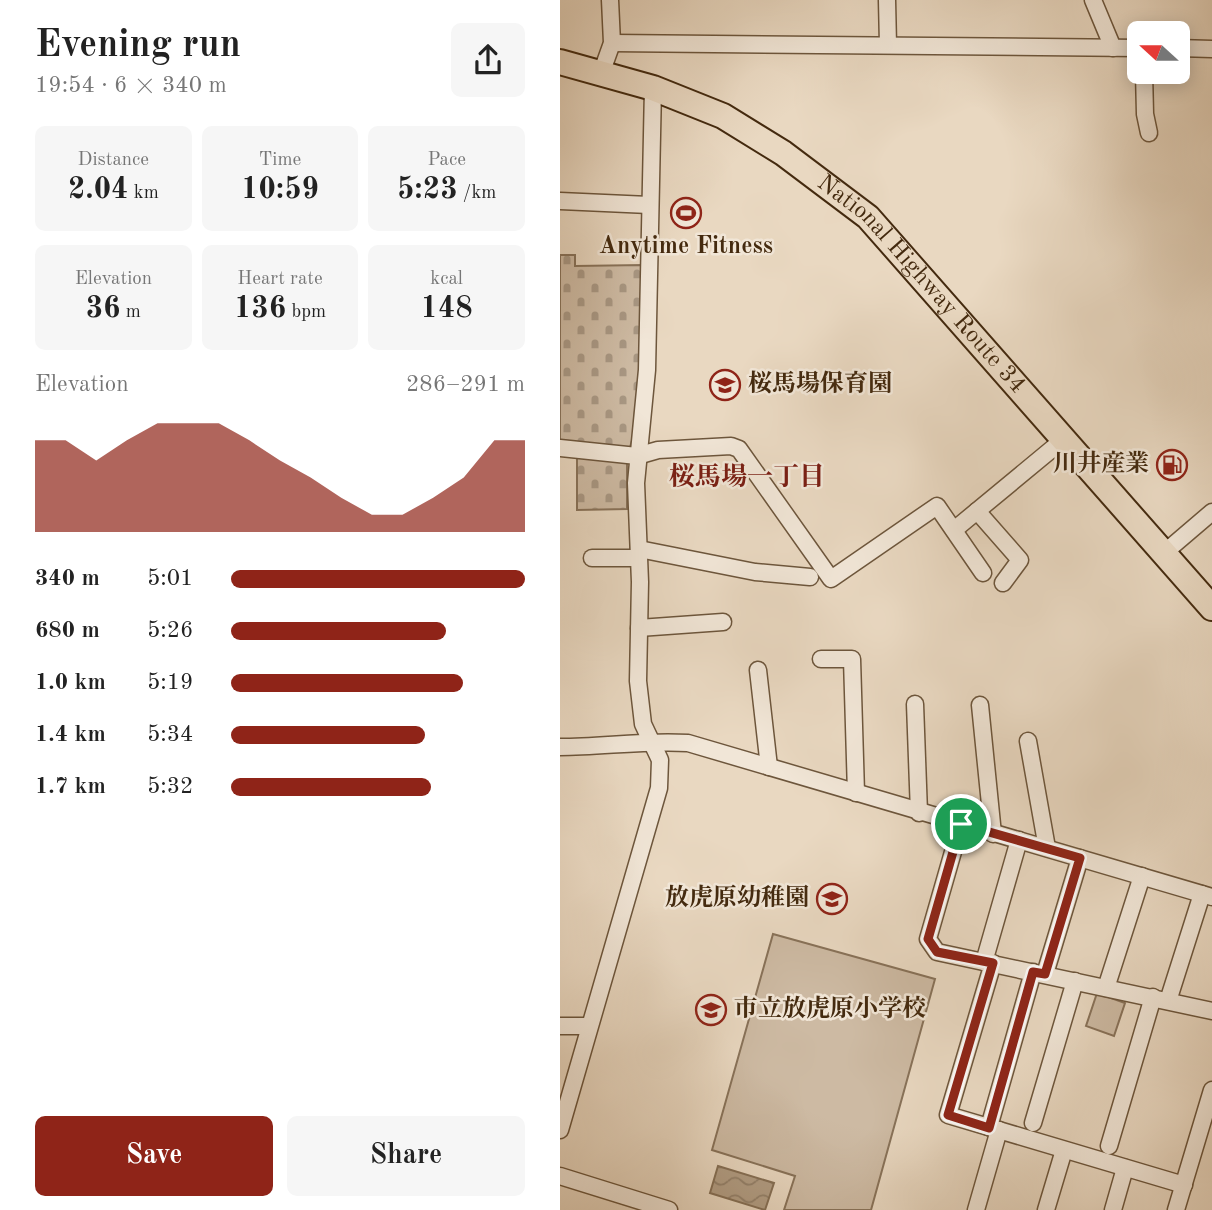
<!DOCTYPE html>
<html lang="en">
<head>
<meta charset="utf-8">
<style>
	:root { --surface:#fff; --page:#f6f6f6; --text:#222; --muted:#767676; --accent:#8f2418 }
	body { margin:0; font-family:"Old Standard TT","Noto Serif JP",serif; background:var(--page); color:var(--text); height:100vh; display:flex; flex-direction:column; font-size:26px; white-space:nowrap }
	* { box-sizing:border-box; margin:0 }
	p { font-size:23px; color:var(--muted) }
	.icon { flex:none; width:38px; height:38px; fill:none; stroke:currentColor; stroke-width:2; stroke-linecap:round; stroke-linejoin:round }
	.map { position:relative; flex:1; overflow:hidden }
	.side { display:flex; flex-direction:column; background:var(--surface); width:560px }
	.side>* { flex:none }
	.needle { width:46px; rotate:291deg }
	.tools { position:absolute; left:567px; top:21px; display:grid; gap:14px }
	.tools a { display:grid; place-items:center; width:63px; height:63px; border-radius:10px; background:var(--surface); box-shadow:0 4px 18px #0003; font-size:35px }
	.pin { position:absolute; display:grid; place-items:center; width:60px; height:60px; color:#fff; margin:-30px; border:4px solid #fff; border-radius:50%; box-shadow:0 2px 7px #0007 }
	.round { display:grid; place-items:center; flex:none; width:74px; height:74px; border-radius:10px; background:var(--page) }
	.summary { display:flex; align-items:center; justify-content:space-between; height:119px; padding:0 35px }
	h1 { font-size:38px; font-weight:700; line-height:52px }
	.metrics { display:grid; grid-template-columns:repeat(3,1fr); gap:10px; height:119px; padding:7px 35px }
	.metrics div { display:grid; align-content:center; border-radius:10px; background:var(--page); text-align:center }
	.metrics b { font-size:30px; font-weight:700 }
	.metrics small { font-size:19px; font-weight:400 }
	.metrics p { font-size:19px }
	.chart { height:196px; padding:14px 35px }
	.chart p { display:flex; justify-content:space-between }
	.chart svg { width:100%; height:126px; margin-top:7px; fill:var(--accent); opacity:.7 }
	.primary-button { display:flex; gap:14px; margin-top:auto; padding:14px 35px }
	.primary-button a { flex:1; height:80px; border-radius:10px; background:var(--accent); color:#fff; font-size:28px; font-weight:700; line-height:80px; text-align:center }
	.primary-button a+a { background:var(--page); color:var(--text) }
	ul { padding:0 35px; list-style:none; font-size:23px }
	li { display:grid; grid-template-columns:112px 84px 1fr; align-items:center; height:52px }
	li i { height:18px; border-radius:9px; background:var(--accent) }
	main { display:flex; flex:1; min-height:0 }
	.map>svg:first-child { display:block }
	.green { fill:#cdbaa3; stroke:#887259; stroke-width:2 }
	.cemetery { fill:url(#cemetery-stones); stroke:#887259; stroke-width:2 }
	.water { fill:url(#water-waves); stroke:#856f55; stroke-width:2 }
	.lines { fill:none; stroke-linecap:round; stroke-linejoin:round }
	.minor-casing { stroke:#6d563c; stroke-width:19 }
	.highway-casing { stroke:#442a0f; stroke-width:28 }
	.minor { stroke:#f1e6d7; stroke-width:16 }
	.highway { stroke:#e9d8c1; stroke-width:24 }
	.route-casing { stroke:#fff; stroke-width:14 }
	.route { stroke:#8f2418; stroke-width:9 }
	.labels { text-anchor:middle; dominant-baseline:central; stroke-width:5; stroke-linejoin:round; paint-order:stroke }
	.poi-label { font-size:24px; font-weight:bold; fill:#442a0f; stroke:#f1e6d7; text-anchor:start }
	.street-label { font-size:24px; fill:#442a0f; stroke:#f1e6d7 }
	.neighbourhood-label { font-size:26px; font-weight:bold; fill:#7a1f14; stroke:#f1e6d7 }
</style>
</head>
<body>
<main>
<section class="side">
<div class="summary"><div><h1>Evening run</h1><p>19:54 · 6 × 340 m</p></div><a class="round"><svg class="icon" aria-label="share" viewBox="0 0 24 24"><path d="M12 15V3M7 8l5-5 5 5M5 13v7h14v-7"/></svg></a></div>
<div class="metrics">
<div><p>Distance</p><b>2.04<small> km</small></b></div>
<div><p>Time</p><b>10:59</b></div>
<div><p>Pace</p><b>5:23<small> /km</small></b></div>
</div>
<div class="metrics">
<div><p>Elevation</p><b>36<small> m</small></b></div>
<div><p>Heart rate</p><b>136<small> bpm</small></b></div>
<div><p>kcal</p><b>148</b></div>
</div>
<div class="chart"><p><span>Elevation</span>286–291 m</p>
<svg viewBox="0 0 160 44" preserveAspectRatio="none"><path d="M0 44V12L10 12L20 19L30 12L40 6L50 6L60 6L70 12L80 19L90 25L100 32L110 38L120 38L130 32L140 25L150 12L160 12V44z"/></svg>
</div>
<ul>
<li><b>340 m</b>5:01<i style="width:100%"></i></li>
<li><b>680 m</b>5:26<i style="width:73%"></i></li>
<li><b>1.0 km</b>5:19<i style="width:79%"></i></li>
<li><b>1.4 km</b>5:34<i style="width:66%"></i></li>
<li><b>1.7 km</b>5:32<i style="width:68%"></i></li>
</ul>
<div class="primary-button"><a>Save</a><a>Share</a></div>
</section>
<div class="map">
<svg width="652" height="1210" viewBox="0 0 652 1210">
	<defs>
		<pattern id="cemetery-stones" width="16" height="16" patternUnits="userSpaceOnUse" patternTransform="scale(1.75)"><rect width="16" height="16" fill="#cdbaa3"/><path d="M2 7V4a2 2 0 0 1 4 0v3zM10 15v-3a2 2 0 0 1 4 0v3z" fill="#a89783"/></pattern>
		<pattern id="water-waves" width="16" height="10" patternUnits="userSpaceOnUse" patternTransform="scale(1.75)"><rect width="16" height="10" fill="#b19d84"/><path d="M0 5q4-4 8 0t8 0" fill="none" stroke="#92806a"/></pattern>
	</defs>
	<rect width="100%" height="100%" fill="#e9d8c1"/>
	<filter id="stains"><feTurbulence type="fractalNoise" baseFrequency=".00286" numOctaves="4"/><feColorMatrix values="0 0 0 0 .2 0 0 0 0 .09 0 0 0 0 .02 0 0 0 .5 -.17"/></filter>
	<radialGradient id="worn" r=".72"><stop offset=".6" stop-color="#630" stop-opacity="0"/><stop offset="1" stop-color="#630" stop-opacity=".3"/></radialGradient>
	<g class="green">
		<polygon points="213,934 375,979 311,1210 224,1210 235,1176 152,1150"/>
		<polygon points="537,993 565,1003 554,1036 526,1026"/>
	</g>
	<g class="cemetery">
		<path d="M0,255H15V266L83,265C82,325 89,395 68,453L0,445Z"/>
		<polygon points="17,455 67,457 67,509 17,510"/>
	</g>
	<polygon class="water" points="158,1166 214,1183 205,1210 150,1193"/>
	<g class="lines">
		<g class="minor-casing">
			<g id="minor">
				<polyline points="327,0 328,45"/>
				<polyline points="533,0 553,48"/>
				<polyline points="52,43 579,48"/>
				<polyline points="618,48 652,49"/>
				<polyline points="42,71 52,43 50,0"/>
				<polyline points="584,72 585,114 589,133"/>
				<polyline points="0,201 89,205"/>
				<polyline points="0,448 77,456 98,450 171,446 179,449 271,579 377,506 423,573"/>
				<polyline points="417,511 460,560 443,583"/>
				<polyline points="394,530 504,439"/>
				<polyline points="79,549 195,572 250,577"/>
				<polyline points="604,553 652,512"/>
				<polyline points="32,558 79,558"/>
				<polyline points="79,628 163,622"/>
				<polyline points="261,659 292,659 296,793"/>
				<polyline points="198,670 209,767"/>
				<polyline points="355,704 359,813"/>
				<polyline points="420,705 433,834"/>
				<polyline points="468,741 487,848"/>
				<path d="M0,747C43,747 85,740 128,743L652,897"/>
				<polyline points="401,824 368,939 377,952 652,1011"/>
				<polyline points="424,962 459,840"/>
				<polyline points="433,963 388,1115 624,1185"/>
				<polyline points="485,974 520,858"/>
				<polyline points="546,988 582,876"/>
				<polyline points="608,1001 642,894"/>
				<polyline points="0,1026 28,1026"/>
				<polyline points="473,1123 515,981"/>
				<polyline points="429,1127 473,972"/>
				<polyline points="0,1130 99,788 100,760 83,724 78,681 80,582 76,483 87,370 93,88"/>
				<polyline points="549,1146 593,997"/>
				<polyline points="0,1176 109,1210"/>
				<polyline points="416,1210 439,1130"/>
				<polyline points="486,1210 504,1150"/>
				<polyline points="553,1210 565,1168"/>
				<polyline points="616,1210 652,1090"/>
			</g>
		</g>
		<g class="highway-casing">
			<g id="highway">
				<path id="s1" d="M0,62L93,88L163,116L223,153L308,217L652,608"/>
			</g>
		</g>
		<use href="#minor" class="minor"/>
		<use href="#highway" class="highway"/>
	</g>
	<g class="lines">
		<g class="route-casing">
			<polygon id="route" points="401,824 520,858 485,974 473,972 429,1128 388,1115 433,963 377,952 368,939"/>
		</g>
		<use href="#route" class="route"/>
	</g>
	<defs>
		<g id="stadium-ring" transform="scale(1.575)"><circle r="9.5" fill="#f1e6d7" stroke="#8f2418" stroke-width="1.5"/><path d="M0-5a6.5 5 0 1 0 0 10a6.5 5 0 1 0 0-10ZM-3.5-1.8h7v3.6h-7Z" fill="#8f2418"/></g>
		<g id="school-ring" transform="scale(1.575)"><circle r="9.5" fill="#f1e6d7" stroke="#8f2418" stroke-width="1.5"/><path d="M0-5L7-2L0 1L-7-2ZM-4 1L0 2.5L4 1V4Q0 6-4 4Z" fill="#8f2418"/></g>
		<g id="fuel-ring" transform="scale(1.575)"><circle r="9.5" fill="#f1e6d7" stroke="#8f2418" stroke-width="1.5"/><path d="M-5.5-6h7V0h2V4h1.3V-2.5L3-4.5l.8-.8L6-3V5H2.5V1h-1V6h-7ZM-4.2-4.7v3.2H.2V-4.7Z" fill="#8f2418"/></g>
	</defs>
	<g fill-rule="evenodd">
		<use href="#stadium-ring" x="126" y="213"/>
		<use href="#school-ring" x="165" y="385"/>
		<use href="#fuel-ring" x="612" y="465"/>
		<use href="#school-ring" x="272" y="899"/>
		<use href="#school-ring" x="151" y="1010"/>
	</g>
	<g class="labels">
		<g class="poi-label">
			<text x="126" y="247" text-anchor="middle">Anytime Fitness</text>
			<text x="188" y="385">桜馬場保育園</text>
			<text x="589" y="465" text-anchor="end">川井産業</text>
			<text x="249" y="899" text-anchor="end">放虎原幼稚園</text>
			<text x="174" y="1010">市立放虎原小学校</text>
		</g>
		<g class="street-label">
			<text stroke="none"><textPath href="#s1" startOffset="434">National Highway Route 34</textPath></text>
		</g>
		<g class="neighbourhood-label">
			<text x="187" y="478">桜馬場一丁目</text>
		</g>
	</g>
	<rect width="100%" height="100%" filter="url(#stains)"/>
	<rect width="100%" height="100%" fill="url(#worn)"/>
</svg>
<div class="tools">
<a><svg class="needle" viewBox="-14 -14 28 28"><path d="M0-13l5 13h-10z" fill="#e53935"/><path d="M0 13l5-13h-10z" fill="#767676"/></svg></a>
</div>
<div class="pin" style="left:401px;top:824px;background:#1e9e55"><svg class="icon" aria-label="arrive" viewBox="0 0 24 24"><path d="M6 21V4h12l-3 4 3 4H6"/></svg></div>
</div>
</main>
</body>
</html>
